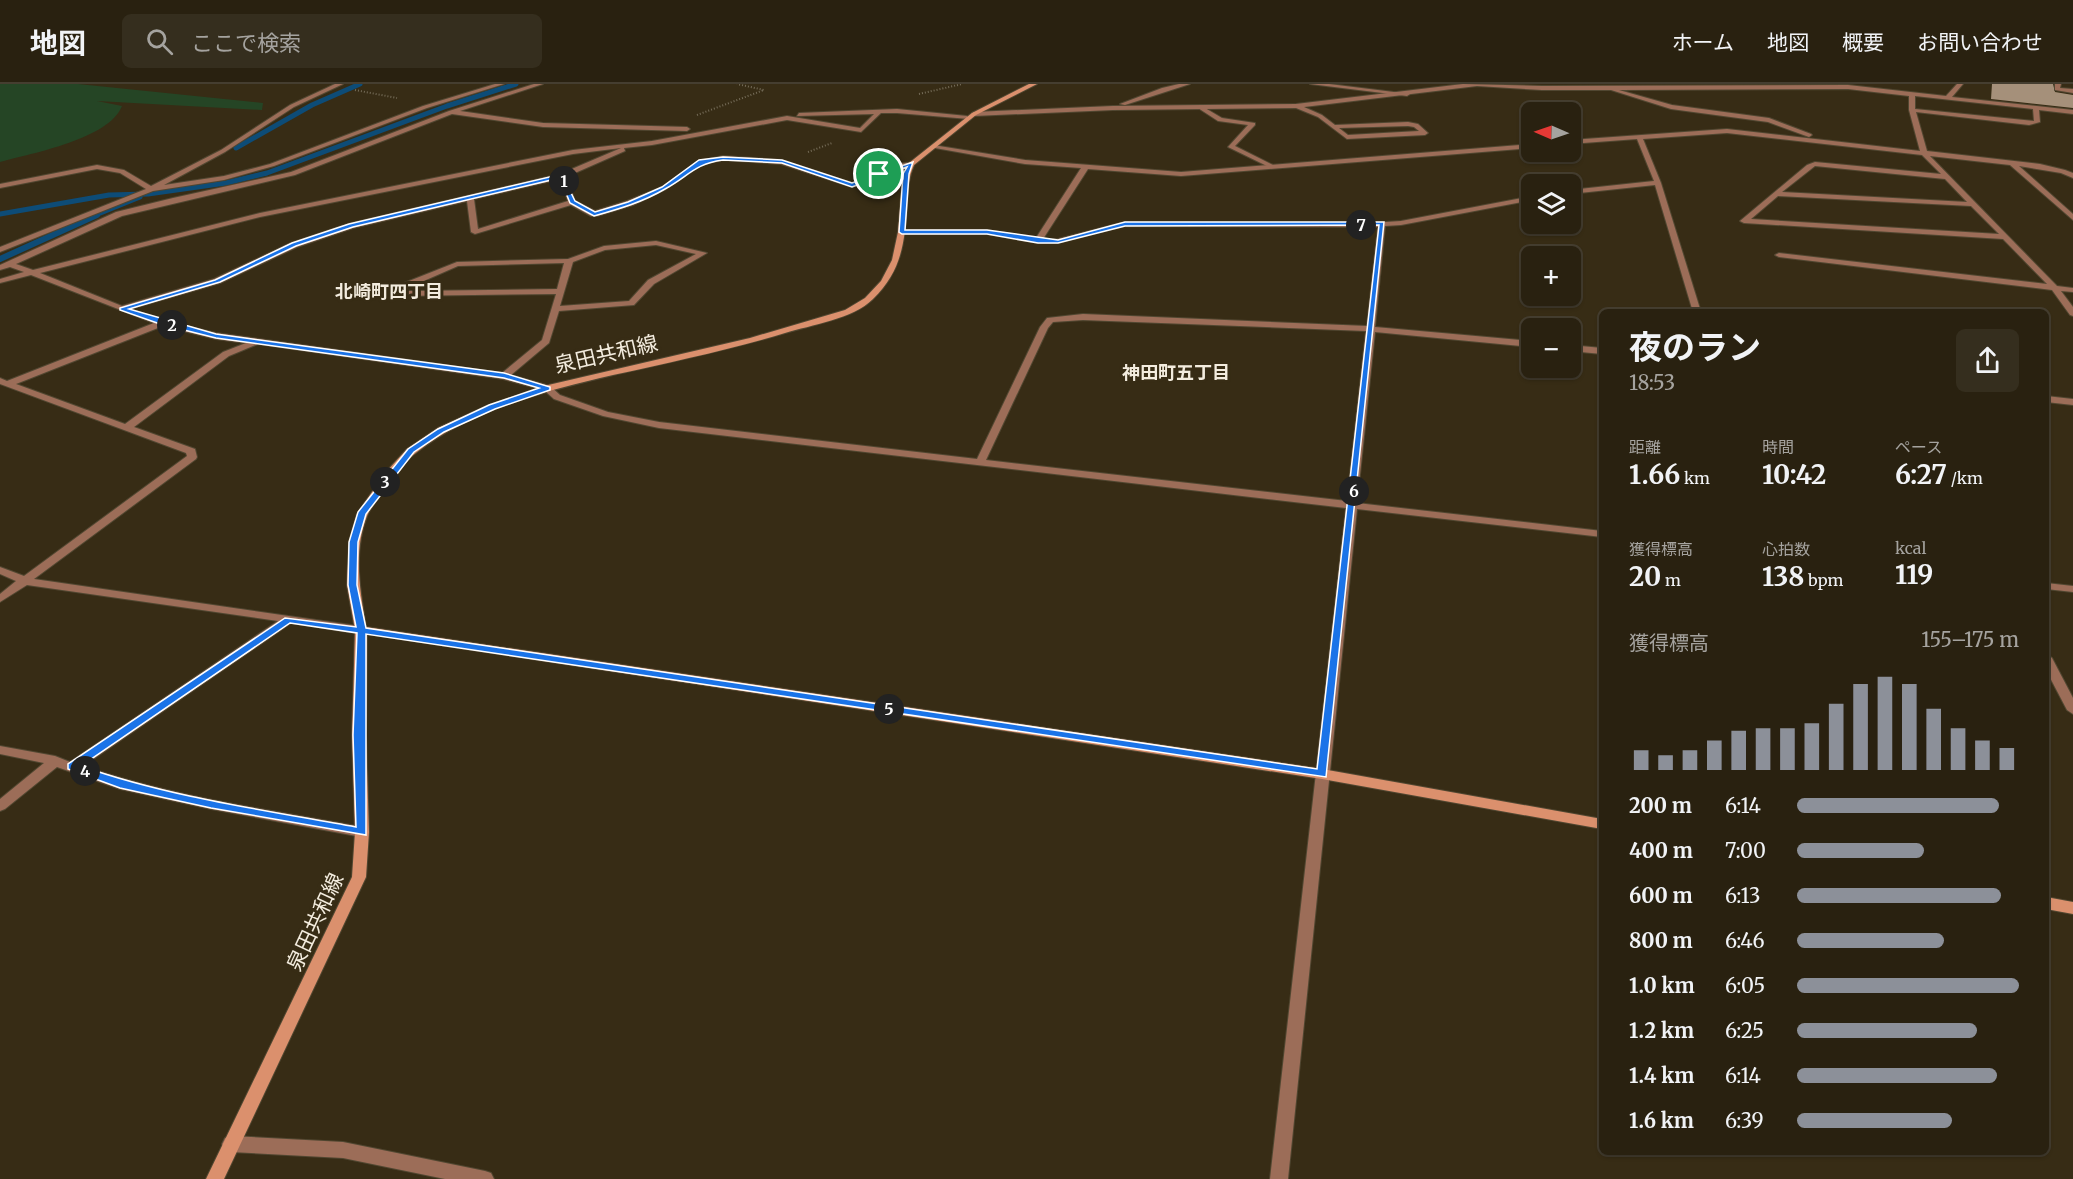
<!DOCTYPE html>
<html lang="ja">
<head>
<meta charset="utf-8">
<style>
	:root { --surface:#292110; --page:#352e1e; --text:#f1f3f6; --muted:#a5a39f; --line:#453e30; --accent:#8c9099 }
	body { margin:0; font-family:Merriweather,"Noto Sans JP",serif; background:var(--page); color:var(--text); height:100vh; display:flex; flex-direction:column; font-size:22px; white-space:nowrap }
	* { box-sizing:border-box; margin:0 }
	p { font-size:20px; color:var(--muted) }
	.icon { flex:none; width:33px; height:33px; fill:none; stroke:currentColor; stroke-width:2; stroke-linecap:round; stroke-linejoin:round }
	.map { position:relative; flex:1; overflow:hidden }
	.sheet { position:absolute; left:1599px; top:225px; width:450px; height:846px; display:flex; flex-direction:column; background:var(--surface); border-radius:9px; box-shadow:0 2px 4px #0004,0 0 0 2px var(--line) }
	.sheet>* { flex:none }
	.needle { width:39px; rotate:272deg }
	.tools { position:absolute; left:1521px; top:18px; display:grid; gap:12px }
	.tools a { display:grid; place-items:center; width:60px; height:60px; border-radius:9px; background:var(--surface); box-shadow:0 2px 4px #0004,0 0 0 2px var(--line); font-size:30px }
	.pin { position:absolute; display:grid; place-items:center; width:51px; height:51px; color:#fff; margin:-26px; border:3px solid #fff; border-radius:50%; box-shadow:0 2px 6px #0007 }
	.km { position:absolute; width:30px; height:30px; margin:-15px; border-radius:50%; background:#222; color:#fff; font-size:16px; line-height:30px; text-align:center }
	.round { display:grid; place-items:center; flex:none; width:63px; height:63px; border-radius:9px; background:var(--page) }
	.head { display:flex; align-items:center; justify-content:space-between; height:102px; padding:0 30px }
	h1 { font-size:33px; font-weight:700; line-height:45px }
	.figures { display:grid; grid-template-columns:repeat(3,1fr); gap:9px; height:102px; padding:6px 30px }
	.figures div { display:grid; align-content:center }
	.figures b { font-size:26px; font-weight:700 }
	.figures small { font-size:16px; font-weight:400 }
	.figures p { font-size:16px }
	.chart { height:168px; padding:12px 30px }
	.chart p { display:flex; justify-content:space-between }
	.chart svg { width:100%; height:108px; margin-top:6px; stroke:var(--accent); stroke-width:6 }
	ul { padding:0 30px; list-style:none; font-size:20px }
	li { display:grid; grid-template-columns:96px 72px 1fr; align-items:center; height:45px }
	li i { height:15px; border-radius:8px; background:var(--accent) }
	header { display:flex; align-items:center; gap:36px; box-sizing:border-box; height:84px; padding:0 30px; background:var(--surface); border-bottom:2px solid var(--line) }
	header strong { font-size:28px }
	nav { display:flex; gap:33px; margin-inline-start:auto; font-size:21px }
	.search { width:420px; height:54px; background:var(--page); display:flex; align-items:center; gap:15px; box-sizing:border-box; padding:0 21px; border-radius:9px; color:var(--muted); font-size:22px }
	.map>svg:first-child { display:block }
	.green { fill:#254525 }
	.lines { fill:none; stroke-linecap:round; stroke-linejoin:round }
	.stream-far1 { stroke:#0d4c77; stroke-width:5 }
	.stream { stroke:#0d4c77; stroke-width:6 }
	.building { fill:#a5907a }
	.lane-casing { stroke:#514731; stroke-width:2 }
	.street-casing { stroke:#514731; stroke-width:2 }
	.secondary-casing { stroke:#514731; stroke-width:2 }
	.path { stroke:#756c58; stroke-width:2; stroke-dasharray:1 2; stroke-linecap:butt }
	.lane { fill:#9c6d58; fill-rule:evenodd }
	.street { fill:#9c6d58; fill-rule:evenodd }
	.secondary { fill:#db906d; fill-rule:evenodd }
	.route { fill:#1a73e8; stroke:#fff; stroke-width:1.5; fill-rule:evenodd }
	.labels { text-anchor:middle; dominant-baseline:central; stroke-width:6; stroke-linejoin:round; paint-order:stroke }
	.far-neighbourhood-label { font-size:18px; font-weight:bold; fill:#f3ecde; stroke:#372c15 }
	.street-label { font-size:21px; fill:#f3ecde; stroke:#372c15 }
</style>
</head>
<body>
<header>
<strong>地図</strong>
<div class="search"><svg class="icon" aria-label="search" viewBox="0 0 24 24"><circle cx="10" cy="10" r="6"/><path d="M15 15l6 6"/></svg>ここで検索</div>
<nav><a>ホーム</a><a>地図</a><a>概要</a><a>お問い合わせ</a></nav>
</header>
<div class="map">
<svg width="2073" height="1095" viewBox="0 0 2073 1095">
	<rect width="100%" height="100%" fill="#372c15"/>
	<path class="green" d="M0,0H78L263,19L262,26L97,17L122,22C109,55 33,69 0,78Z"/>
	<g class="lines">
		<g class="stream-far1">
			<polyline points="236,64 312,21 360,0"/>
			<polyline points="0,130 109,111 148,110 226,99 267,89 447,22 516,0"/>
			<polyline points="93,132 140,113"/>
		</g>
		<polyline class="stream" points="0,175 97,131"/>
	</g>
	<polygon class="building" points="1992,0 2053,0 2055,8 2073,11 2073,24 1991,15"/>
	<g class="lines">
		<g class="lane-casing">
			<g id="lane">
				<polygon points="1310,0 1329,0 1410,10 1407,12"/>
				<polygon points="2055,0 2061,0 2060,4 2073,5 2073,9 2055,6"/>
				<polygon points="1200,21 1222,34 1255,39 1255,41 1235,62 1273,81 1273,83 1269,83 1228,63 1248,41 1218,37 1198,24"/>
			</g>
		</g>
		<g class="street-casing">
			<g id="street">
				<polygon points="335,0 343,0 294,23 225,68 164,101 224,92 270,80 423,22 495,0 504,0 427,24 274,82 224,96 153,107 0,168 0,163 146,105 120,89 97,85 0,104 0,100 97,81 124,86 151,102 221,66 290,21"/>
				<path d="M534,0H543L460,27L543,39L687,43L690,45L687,47L543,43L452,30L295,91L122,132L16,180L33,186L260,129L573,66L652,57L787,32L860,44L874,30L797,32L799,29L897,25L967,32L969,35L897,29H881L861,48L787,36L652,61L624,64L625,67L566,93L575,117L595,127L627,117L662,103L699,77L723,72L782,76L852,99C867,93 901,74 914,80L852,103L781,80L723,76L703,80L666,105L633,121L597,132H591L571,121L475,150L471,148L467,117L353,144L297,163L220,199L130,225L165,237L216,249L502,289L542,256L556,210L399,212L398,210L404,199L457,178L568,175L604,162L656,157L707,169L654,200L634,221L559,227L549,259L511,291L550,302L560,311L608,328L659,338L977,375L1040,243L1047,234L1083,230L1367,242L1378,143L1125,142L1058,159H1038L987,150H899V146H987L1036,154L1081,84L1025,80L935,64L933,63V61L1025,76L1181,88L1532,60V64L1181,92L1088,85L1043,155H1058L1125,138L1371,139L1401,137L1532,112V116L1401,141L1385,142L1375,243L1532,257V263L1375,248L1357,419L1602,447V453L1357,425L1288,1095H1270L1346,424L659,344L603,332L554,315L544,306L503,295L258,260L229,272L134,343L195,365L197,373L196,375L34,495L365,543L367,546L361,550L291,539L83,682C173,713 269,726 362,743L367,744L369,748L367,752L362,753L211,725L120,705L57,683L5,725L0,727V715L44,679L0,670V662L55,672L70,678L278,537L27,501L0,518V510L16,497L0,490V483L24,492L187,372L186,369L0,300V294L7,297L154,239L31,191L0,199V195L24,188L10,183L0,186V181L116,128L173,114L291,88L449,27ZM621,64L560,90L348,140L291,159L214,195L122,222L40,189L260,133L573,70ZM560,95L568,117L478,145L474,115ZM656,161L696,170L648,196L629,217L560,222L573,178L605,166ZM564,179L557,205L407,207L410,203L458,182ZM1083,236L1366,247L1347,417L986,376L1048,244L1053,238ZM163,242L216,255L246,259L223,268L125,340L16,300Z"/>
				<polygon points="1179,0 1190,0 1125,21 1120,20 1162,4"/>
				<path d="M1463,0L1542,2L1848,1L1946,12L1957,0H1963L1952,13L2073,26V30L2039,26L2040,38L2029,41L1916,28L1927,67L2040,80L2065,86L2073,89V94L2061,89L2019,82L2073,130V136L2010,81L1930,72L2057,202L2073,204V208L2061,207L2073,223V232L2070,231L2052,206L1779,173L1775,171L1779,169L2047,200L2003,155L1744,139L1740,137L1807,81L1815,78L1941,90L1922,71L1727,49L1643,55L1661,99L1701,228H1693L1655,101L1570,110V106L1654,97L1637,55L1570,60V56L1727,45L1920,67L1909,26V12L1848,5L1619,6L1672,21L1769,34L1811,50L1812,51L1809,53L1768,38L1671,25L1611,6H1542L1477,2L1304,23L1322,31L1335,41L1408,38L1418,40L1428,49L1425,51L1347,55L1318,33L1296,24L1113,26L974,32L971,30L974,28L1113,22L1296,20ZM1915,12L2033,25L2034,37L1915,25ZM1408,42L1414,43L1419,47L1348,51L1339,44ZM1815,82L1945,95L1967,118L1782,108ZM1778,112L1971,122L1999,150L1751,135Z"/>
				<polygon points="1570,261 1602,264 1602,270 1570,267"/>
				<polygon points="2046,312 2073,315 2073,321 2046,318"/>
				<polygon points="2046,499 2073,502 2073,508 2046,505"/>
				<polygon points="2046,570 2052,574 2073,614 2073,630 2067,626 2046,586"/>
				<polygon points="231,1052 343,1058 485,1087 491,1089 494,1095 445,1095 343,1074 231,1068 225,1066 222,1060 225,1054"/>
			</g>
		</g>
		<g class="secondary-casing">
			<g id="secondary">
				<path d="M1029,0H1037L976,31L914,81C908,94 908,107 907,121C905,159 901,188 873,215C853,235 811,241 785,249C729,266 671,278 613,291C546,307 473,324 417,368C403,378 392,395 382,409C377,416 370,424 367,432C353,468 360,506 366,543L1322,685L1602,735V745L1322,695L367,550L366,651L369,748L366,793L224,1095H206L352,793L355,748L352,651L355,546L347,501L349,458L357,430L385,389L407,365L438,344L489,321L544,302L750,254L845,226L865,214L881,197L892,176L898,148L903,90L909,79L972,29Z"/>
				<polygon points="2046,813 2073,818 2073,830 2046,825"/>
			</g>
		</g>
		<g class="path">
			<polyline points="355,6 397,14"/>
			<polyline points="919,10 962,0"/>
			<polyline points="697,31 764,6 737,0"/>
			<polyline points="808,68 832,59"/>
		</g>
		<use href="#lane" class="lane"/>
		<use href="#street" class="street"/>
		<use href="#secondary" class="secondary"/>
	</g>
	<path class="route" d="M723,73L782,76L852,99L913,78L909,90L905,146H987L1058,156L1125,138H1384L1326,693L366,550V751L211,724L120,704L68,685V680L285,534L356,543L348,501L349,458L358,428L408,365L438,345L489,321L539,304L504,294L216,254L160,240L120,226V224L215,196L292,159L349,140L562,90L575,117L595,128L628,118L662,103L699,76ZM723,76L782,79L852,103L907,83L903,90L899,148L902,150H987L1038,159H1058L1125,142L1379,141L1317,685L366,544L357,501L358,458L366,430L414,368L444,348L495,325L550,306V303L504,289L216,250L129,225L220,198L296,162L353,143L560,94L570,119L594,132C619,125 643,118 665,105C689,92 694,80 723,76ZM290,539L357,549L353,651L356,743C264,726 169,713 81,682Z"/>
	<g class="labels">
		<g class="far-neighbourhood-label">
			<text x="389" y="207">北崎町四丁目</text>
			<text x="1176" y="288">神田町五丁目</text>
		</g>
		<g class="street-label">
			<text transform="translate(606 270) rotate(-13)">泉田共和線</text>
			<text transform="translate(315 838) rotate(-65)">泉田共和線</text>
		</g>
	</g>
</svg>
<div class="tools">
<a><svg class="needle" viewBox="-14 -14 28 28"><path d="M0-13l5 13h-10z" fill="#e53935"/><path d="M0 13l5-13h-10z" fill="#a5a39f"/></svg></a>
<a><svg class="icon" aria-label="layers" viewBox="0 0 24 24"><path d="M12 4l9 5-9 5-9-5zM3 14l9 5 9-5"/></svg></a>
<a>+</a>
<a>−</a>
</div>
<div class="pin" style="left:879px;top:90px;background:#1e9e55"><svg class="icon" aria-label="arrive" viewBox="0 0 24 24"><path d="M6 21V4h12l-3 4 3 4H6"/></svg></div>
<b class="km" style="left:564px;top:97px">1</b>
<b class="km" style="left:172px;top:241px">2</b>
<b class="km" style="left:385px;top:398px">3</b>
<b class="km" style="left:85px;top:687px">4</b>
<b class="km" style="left:889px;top:625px">5</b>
<b class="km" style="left:1354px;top:407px">6</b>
<b class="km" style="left:1361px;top:141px">7</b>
<section class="sheet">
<div class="head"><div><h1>夜のラン</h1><p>18:53</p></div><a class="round"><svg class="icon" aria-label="share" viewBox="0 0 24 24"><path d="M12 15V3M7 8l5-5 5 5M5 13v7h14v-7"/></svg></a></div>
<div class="figures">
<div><p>距離</p><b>1.66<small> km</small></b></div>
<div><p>時間</p><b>10:42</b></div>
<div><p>ペース</p><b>6:27<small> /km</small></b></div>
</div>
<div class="figures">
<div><p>獲得標高</p><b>20<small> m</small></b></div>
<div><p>心拍数</p><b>138<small> bpm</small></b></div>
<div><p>kcal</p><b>119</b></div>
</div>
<div class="chart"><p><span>獲得標高</span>155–175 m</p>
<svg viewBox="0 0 160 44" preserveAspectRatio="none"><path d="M5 44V36M15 44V38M25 44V36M35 44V32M45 44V28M55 44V27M65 44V27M75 44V25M85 44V17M95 44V9M105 44V6M115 44V9M125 44V19M135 44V27M145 44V32M155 44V35"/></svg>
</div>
<ul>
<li><b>200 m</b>6:14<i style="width:91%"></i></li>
<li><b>400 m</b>7:00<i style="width:57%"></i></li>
<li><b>600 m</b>6:13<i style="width:92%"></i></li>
<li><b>800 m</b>6:46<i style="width:66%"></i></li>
<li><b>1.0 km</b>6:05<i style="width:100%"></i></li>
<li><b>1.2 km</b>6:25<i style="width:81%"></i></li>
<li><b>1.4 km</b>6:14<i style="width:90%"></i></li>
<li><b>1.6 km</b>6:39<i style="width:70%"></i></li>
</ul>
</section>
</div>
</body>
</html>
